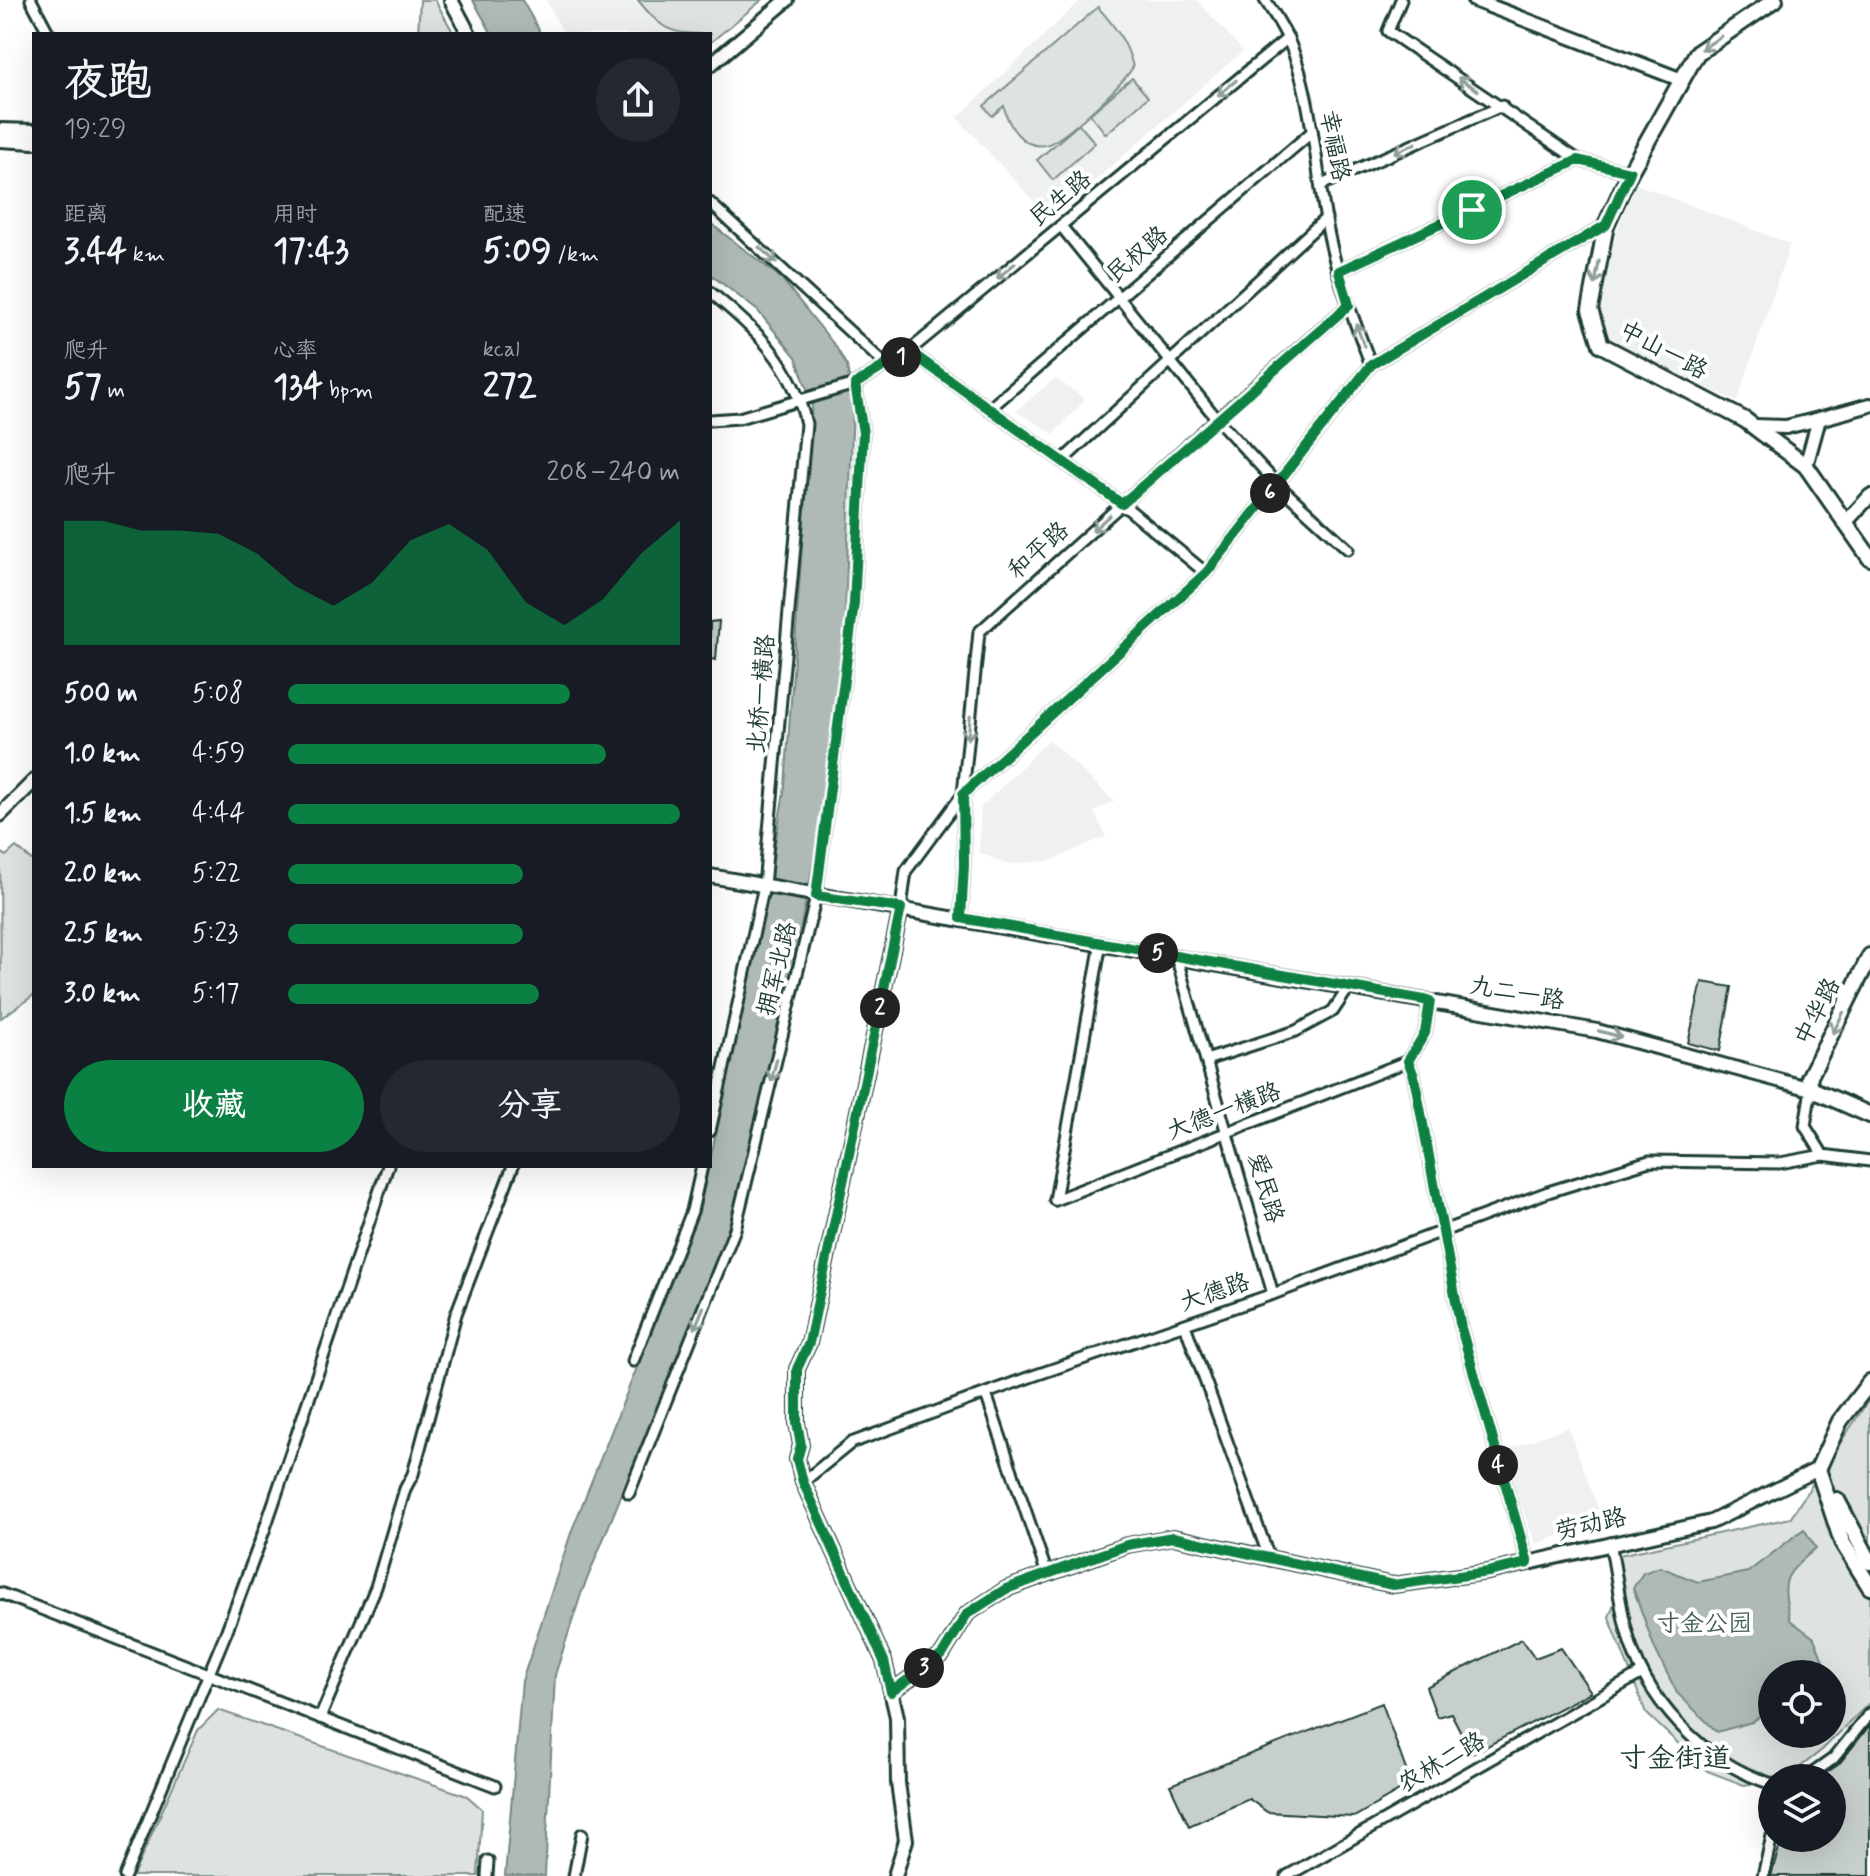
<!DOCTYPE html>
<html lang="zh">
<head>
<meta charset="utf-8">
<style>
	:root { --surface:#171b24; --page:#242831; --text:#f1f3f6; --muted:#9ea1a6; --accent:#0b8043 }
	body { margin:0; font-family:Mynerve,"LXGW WenKai TC",sans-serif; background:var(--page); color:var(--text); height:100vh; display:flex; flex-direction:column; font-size:30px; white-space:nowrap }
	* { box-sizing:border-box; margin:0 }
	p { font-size:26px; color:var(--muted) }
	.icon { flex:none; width:44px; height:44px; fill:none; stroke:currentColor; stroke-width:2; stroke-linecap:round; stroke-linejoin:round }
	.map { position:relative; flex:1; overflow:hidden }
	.sheet { position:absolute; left:32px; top:32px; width:680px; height:1136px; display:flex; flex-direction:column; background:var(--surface); border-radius:0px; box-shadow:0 8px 32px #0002 }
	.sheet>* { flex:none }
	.fabs { position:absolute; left:1758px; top:1660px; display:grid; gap:16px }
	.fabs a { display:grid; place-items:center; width:88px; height:88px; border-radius:50%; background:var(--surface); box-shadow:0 8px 32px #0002; font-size:40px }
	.pin { position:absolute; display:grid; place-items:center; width:68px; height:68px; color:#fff; margin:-34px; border:4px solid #fff; border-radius:50%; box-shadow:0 2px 8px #0007 }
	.km { position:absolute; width:40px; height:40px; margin:-20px; border-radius:50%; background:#222; color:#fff; font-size:22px; line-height:40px; text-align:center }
	.round { display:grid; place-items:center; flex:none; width:84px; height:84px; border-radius:42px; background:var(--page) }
	.head { display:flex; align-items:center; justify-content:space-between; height:136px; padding:0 32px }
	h1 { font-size:44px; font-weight:700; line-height:60px }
	.stats { display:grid; grid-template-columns:repeat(3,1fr); gap:12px; height:136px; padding:8px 32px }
	.stats div { display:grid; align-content:center }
	.stats b { font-size:34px; font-weight:700 }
	.stats small { font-size:22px; font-weight:400 }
	.stats p { font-size:22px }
	.chart { height:224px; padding:16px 32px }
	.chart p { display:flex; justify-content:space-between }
	.chart svg { width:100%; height:144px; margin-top:8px; fill:var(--accent); opacity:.7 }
	.action { display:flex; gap:16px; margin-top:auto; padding:16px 32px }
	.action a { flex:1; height:92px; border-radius:48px; background:var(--accent); color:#fff; font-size:32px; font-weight:700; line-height:92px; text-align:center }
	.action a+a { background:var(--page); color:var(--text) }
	ul { padding:0 32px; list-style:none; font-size:26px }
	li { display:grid; grid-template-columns:128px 96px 1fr; align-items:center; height:60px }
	li i { height:20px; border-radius:10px; background:var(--accent) }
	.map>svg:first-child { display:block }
	.built { fill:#eef1f0 }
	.green { fill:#dee3e2; stroke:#7e908b; stroke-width:2; fill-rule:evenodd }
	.water { fill:#afbab7; stroke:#758883; stroke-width:2 }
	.building { fill:#c7cfcc; stroke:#1f3d34; stroke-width:2 }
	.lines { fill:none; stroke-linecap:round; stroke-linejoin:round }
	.street-casing { stroke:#1f3d34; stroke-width:15 }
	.secondary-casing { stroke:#1f3d34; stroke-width:18 }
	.primary-casing { stroke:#1f3d34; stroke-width:20 }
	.street { stroke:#fff; stroke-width:9 }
	.secondary { stroke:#fff; stroke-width:12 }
	.primary { stroke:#fff; stroke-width:14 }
	.oneway { stroke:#8f9e9a }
	.route-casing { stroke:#fff; stroke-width:16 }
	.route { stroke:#0b8043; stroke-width:10 }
	.labels { text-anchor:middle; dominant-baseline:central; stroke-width:8; stroke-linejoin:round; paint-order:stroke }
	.street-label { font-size:24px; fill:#1f3d34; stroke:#fff }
	.park-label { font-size:24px; fill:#455e57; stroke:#fff }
	.quarter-label { font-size:28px; fill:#1f3d34; stroke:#fff }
</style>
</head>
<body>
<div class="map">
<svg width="1870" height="1876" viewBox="0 0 1870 1876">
	<rect width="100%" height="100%" fill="#fff"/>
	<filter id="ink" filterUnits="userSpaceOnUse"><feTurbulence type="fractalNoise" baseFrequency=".0125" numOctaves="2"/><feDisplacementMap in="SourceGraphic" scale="16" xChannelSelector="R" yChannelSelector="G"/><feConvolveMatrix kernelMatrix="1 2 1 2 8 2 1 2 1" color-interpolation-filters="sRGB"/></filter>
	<g filter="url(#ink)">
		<g class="built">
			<polygon points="546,0 748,0 707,34 564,34"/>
			<polygon points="1081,0 1197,0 1243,51 1051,219 957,118"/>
			<polygon points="1636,184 1790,244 1737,402 1610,341 1599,308 1617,230"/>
			<polygon points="1055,378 1085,399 1054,434 1016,411"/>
			<polygon points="1049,740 1114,801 1094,812 1106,836 1050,861 1005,864 979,852 981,807"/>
			<polygon points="1568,1427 1602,1519 1536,1544 1501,1452"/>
		</g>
		<g class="green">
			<polygon points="420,0 435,0 454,34 418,34"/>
			<path d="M638,0H762L710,43V34C670,34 663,31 638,0Z"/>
			<path d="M1098,7C1115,27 1127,41 1133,67C1123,84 1063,142 1045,145C1022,149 1007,124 1004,106L992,116L984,106Z"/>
			<polygon points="1132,78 1148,97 1106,134 1090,114"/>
			<polygon points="1079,124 1095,143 1053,180 1037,160"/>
			<polygon points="16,847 34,862 34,995 1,1018 0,851 6,856"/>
			<path d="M1870,1398V1566L1858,1579L1870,1598V1702L1822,1750L1786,1778L1744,1785L1707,1771L1646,1713L1609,1617L1619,1590V1555L1790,1518ZM1772,1674H1832V1734H1772Z"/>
			<polygon points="218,1710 467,1796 482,1809 478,1876 133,1876 198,1730"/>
		</g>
		<g class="water">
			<polygon points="473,0 522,0 541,34 492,34"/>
			<polygon points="710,223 781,278 836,347 847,366 853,405 844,644 824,807 788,993 734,1219 581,1594 555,1675 545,1876 505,1876 522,1681 572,1530 699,1212 763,913 785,786 812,404 796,357 758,311 710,274"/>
			<path d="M1804,1529L1816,1548C1783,1577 1781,1577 1790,1620L1814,1638L1827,1671L1823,1674H1772V1708L1752,1722L1717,1732L1677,1693L1655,1649L1633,1588L1643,1573L1660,1567L1698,1582L1748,1572Z"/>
		</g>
		<g class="building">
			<polygon points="719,621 716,660 710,659 710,622"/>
			<polygon points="1702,982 1732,987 1720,1051 1688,1043"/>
			<polygon points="1522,1639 1535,1658 1561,1648 1591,1692 1472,1754 1451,1713 1437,1717 1426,1687"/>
			<polygon points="1382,1703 1411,1784 1354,1817 1267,1812 1249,1799 1189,1826 1170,1785"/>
			<polygon points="1870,1725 1870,1876 1771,1876 1782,1838 1832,1838 1832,1778 1819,1778 1839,1764"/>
		</g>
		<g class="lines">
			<g class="street-casing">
				<g id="street">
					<polyline points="31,0 49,34"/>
					<path d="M1265,0C1273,12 1281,24 1287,37C1313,92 1316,176 1329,236C1338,280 1355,323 1371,365"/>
					<polyline points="1401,0 1388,31 1578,160"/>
					<polyline points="1321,185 1502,106"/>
					<polyline points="710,203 887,366"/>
					<polyline points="1061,226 1217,419 1277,484 1348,549"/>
					<polyline points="1339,271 1578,160 1630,172"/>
					<path d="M710,292C756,329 793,364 806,424L764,886L710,1131"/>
					<polyline points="909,351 1122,504 1206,573"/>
					<polyline points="989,409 1312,132"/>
					<polyline points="710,420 739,418 855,384 909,351 1288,38"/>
					<polyline points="1062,461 1326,218"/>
					<polyline points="901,908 906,871 963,794 979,632 1217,419 1349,305"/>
					<polyline points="961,918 964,865 963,794 1206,573 1371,365 1606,225"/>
					<polyline points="1176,956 1273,1294"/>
					<polyline points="1430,1001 1425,1033 1408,1061 1414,1076 1461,1328 1528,1563"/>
					<polyline points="1206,1060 1296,1031 1333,1011 1349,987"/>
					<polyline points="1811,1089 1805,1126 1823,1155 1870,1161"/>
					<polyline points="1055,1200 1408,1061"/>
					<polyline points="1055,1200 1101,943"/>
					<polyline points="1185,1325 1270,1560"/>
					<polyline points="633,1361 692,1211 702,1166"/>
					<polyline points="986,1394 1047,1574"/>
					<polyline points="803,1482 851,1443 1030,1377 1273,1294 1548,1192 1649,1161 1780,1163 1823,1155"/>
					<polyline points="629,1493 735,1229 816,896 854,603 863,433 855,384"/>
					<path d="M1610,1543C1616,1571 1619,1600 1626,1628C1643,1699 1703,1762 1772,1784"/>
					<polyline points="0,1593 495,1786"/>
					<polyline points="320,1718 376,1587 405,1489 413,1474 456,1314 513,1166"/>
					<polyline points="1806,1778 1833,1759 1870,1713"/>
					<polyline points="125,1876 227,1630 264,1531 388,1166"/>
					<polyline points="487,1876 488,1861"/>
					<polyline points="574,1876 582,1834"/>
					<polyline points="1287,1876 1642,1673"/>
					<polyline points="1763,1876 1772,1836"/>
				</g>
			</g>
			<g class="secondary-casing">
				<g id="secondary">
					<polyline points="451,0 469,34"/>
					<polyline points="1474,0 1682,80"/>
					<polyline points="710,65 787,0"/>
					<polyline points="0,130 34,131"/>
					<polyline points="0,140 34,142"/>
					<polyline points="1753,426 1786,427 1819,419"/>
					<polyline points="1806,466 1819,419 1870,405"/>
					<polyline points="1845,523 1870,496"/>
					<polyline points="0,815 34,781"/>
					<polyline points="710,876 1597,1031 1811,1089"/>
					<polyline points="891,1692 942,1655 967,1614 1006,1589 1127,1545 1173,1537 1393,1585 1488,1572 1711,1522 1818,1469"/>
					<polyline points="895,1876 906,1840 898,1783 897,1717 884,1661 803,1482 797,1459 801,1445 797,1423 797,1369 809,1343 901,908"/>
				</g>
			</g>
			<g class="primary-casing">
				<g id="primary">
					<polyline points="1775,0 1697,53 1630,172 1606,225 1590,310 1601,345 1745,420 1806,466 1870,558"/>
					<polyline points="1870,956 1809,1078 1811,1089 1870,1115"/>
					<polyline points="1818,1469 1842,1542 1870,1587"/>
					<polyline points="1818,1469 1840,1421 1870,1382"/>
					<polyline points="1837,1500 1870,1562"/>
				</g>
			</g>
			<use href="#street" class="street"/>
			<use href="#secondary" class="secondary"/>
			<use href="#primary" class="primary"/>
		</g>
		<defs><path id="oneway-shaft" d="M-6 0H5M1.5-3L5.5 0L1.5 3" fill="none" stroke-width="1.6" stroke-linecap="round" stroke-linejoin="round" transform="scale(2)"/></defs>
		<g class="oneway">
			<use href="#oneway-shaft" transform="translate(1711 43) rotate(146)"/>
			<use href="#oneway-shaft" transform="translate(1468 84) rotate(-147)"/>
			<use href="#oneway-shaft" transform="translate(1227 88) rotate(140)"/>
			<use href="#oneway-shaft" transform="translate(1405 148) rotate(156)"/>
			<use href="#oneway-shaft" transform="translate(768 255) rotate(42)"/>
			<use href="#oneway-shaft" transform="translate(1006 271) rotate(140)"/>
			<use href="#oneway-shaft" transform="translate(1597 273) rotate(100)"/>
			<use href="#oneway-shaft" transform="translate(1360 335) rotate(-110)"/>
			<use href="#oneway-shaft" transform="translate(1101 523) rotate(138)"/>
			<use href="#oneway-shaft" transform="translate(969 728) rotate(96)"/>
			<use href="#oneway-shaft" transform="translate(1838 1023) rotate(117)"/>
			<use href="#oneway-shaft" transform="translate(1610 1034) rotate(15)"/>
			<use href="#oneway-shaft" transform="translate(774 1070) rotate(104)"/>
			<use href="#oneway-shaft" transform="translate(699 1318) rotate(112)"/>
		</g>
	</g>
	<g class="lines" filter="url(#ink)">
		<g class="route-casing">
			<polygon id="route" points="1578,160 1630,172 1606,225 1371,365 1206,573 963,794 964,865 961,918 1430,1001 1425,1033 1408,1061 1414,1076 1461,1328 1528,1563 1488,1572 1393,1585 1173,1537 1127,1545 1006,1589 967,1614 942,1655 891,1692 884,1661 803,1482 797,1459 801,1445 797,1423 797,1369 809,1343 901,908 816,896 854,603 863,433 855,384 909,351 1122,504 1349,305 1339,271"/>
		</g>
		<use href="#route" class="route"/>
	</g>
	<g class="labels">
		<g class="street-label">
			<text transform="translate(1334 146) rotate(79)">幸福路</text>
			<text transform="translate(1061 199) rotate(-40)">民生路</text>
			<text transform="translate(1138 255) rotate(-41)">民权路</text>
			<text transform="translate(1663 351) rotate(28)">中山一路</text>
			<text transform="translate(1039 551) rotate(-42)">和平路</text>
			<text transform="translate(762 694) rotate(-85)">北桥一横路</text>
			<text transform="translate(778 969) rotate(-76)">拥军北路</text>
			<text transform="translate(1517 994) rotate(10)">九二一路</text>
			<text transform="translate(1818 1012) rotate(-63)">中华路</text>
			<text transform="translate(1224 1112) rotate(-21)">大德一横路</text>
			<text transform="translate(1265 1188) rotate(74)">爱民路</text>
			<text transform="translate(1215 1293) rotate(-19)">大德路</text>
			<text transform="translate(1591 1525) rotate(-13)">劳动路</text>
			<text transform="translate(1442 1763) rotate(-30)">农林二路</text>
		</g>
		<g class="park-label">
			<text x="1704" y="1624">寸金公园</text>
		</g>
		<g class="quarter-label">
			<text x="1675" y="1759">寸金街道</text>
		</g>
	</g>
</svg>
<div class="fabs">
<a><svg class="icon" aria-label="locate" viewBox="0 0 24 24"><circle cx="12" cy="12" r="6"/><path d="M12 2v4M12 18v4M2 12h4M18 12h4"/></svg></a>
<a><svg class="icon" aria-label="layers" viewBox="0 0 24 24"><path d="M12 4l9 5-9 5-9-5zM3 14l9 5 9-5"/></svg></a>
</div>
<div class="pin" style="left:1472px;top:210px;background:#1e9e55"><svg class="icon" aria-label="arrive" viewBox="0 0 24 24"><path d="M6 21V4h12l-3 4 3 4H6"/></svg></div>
<b class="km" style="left:901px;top:357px">1</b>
<b class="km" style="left:880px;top:1008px">2</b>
<b class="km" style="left:924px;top:1668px">3</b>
<b class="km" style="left:1498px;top:1465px">4</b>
<b class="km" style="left:1158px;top:953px">5</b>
<b class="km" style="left:1270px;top:493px">6</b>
<section class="sheet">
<div class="head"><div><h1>夜跑</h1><p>19:29</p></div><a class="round"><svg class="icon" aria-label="share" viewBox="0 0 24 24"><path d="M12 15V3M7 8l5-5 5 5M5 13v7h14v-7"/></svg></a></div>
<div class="stats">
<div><p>距离</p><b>3.44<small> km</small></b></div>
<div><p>用时</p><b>17:43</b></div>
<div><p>配速</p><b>5:09<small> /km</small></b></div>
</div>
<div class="stats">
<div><p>爬升</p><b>57<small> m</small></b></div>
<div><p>心率</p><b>134<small> bpm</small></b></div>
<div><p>kcal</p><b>272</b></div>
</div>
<div class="chart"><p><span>爬升</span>208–240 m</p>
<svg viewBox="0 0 160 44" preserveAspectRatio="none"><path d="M0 44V6L10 6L20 9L30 9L40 10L50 16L60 26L70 32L80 25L90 12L100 7L110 15L120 31L130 38L140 30L150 16L160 6V44z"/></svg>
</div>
<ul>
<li><b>500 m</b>5:08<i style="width:72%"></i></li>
<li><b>1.0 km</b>4:59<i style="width:81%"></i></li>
<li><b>1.5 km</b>4:44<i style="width:100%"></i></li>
<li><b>2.0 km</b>5:22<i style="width:60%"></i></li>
<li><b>2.5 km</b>5:23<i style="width:60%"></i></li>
<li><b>3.0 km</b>5:17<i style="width:64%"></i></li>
</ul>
<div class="action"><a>收藏</a><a>分享</a></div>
</section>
</div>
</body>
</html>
